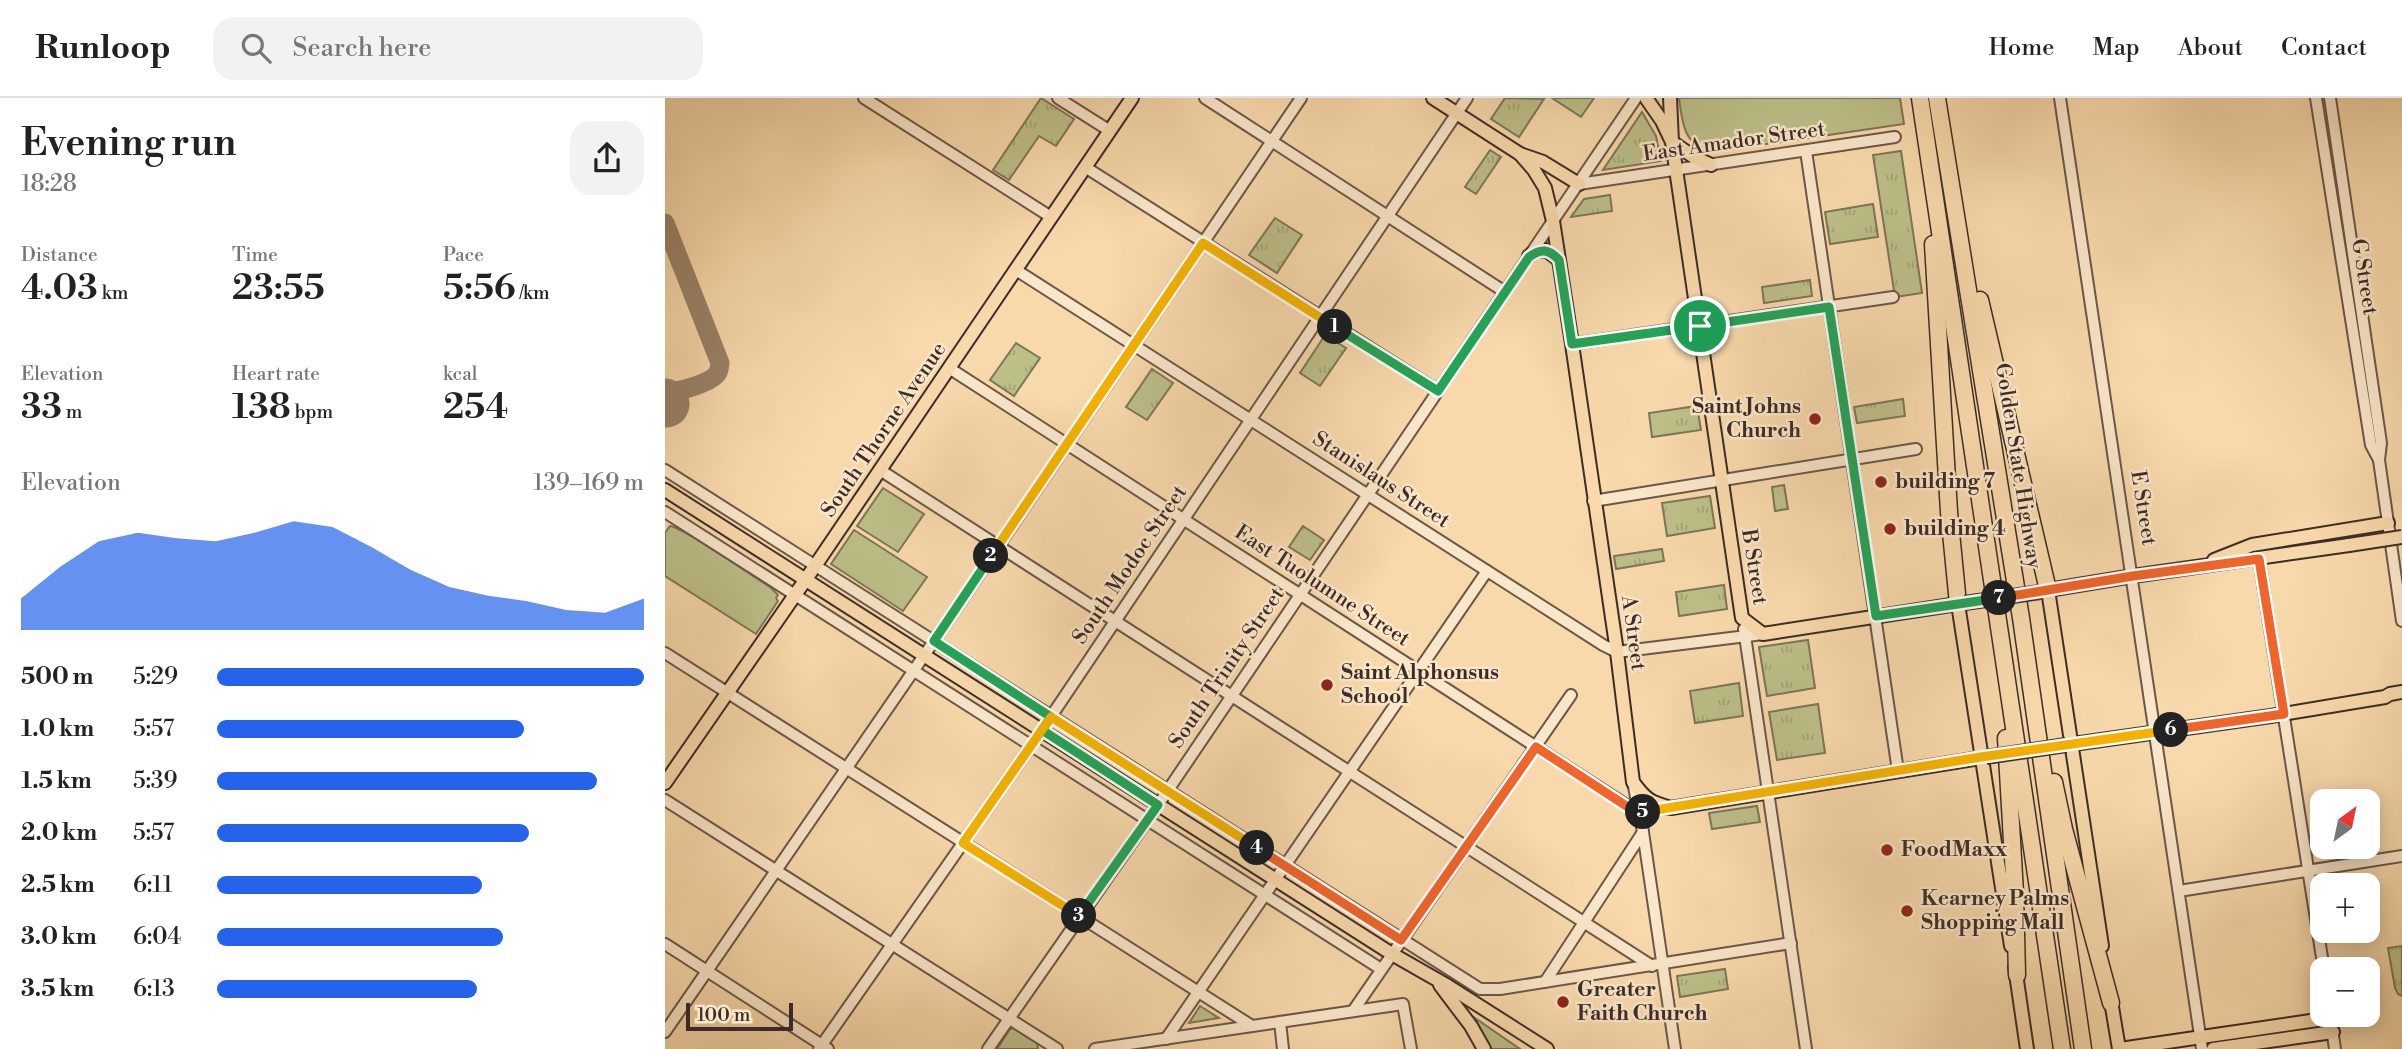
<!DOCTYPE html>
<html lang="en">
<head>
<meta charset="utf-8">
<style>
	:root { --surface:#fff; --page:#f2f2f2; --text:#222; --muted:#767676; --line:#e0e0e0; --accent:#2563eb }
	body { margin:0; font-family:"Libre Bodoni",serif; background:var(--page); color:var(--text); height:100vh; display:flex; flex-direction:column; font-size:26px; white-space:nowrap }
	* { box-sizing:border-box; margin:0 }
	p { font-size:23px; color:var(--muted) }
	.icon { flex:none; width:38px; height:38px; fill:none; stroke:currentColor; stroke-width:2; stroke-linecap:round; stroke-linejoin:round }
	.map { position:relative; flex:1; overflow:hidden }
	.drawer { display:flex; flex-direction:column; background:var(--surface); width:665px }
	.drawer>* { flex:none }
	.needle { width:46px; rotate:33deg }
	.buttons { position:absolute; left:1645px; top:691px; display:grid; gap:14px }
	.buttons a { display:grid; place-items:center; width:70px; height:70px; border-radius:14px; background:var(--surface); box-shadow:0 4px 18px #0003; font-size:35px }
	.scale { position:absolute; left:21px; bottom:18px; width:107px; box-sizing:border-box; padding-left:7px; border:4px solid #3d2c25; border-top:0; font-size:19px; line-height:24px; white-space:nowrap; color:#3d2c25; -webkit-text-stroke:5px #fae6c9; paint-order:stroke }
	.pin { position:absolute; display:grid; place-items:center; width:60px; height:60px; color:#fff; margin:-30px; border:4px solid #fff; border-radius:50%; box-shadow:0 2px 7px #0007 }
	.km { position:absolute; width:35px; height:35px; margin:-18px; border-radius:50%; background:#222; color:#fff; font-size:19px; line-height:35px; text-align:center }
	.round { display:grid; place-items:center; flex:none; width:74px; height:74px; border-radius:21px; background:var(--page) }
	.overview { display:flex; align-items:center; justify-content:space-between; height:119px; padding:0 21px }
	h1 { font-size:38px; font-weight:600; line-height:52px }
	.stats { display:grid; grid-template-columns:repeat(3,1fr); gap:10px; height:119px; padding:7px 21px }
	.stats div { display:grid; align-content:center }
	.stats b { font-size:35px; font-weight:600 }
	.stats small { font-size:19px; font-weight:400 }
	.stats p { font-size:19px }
	.chart { height:196px; padding:14px 21px }
	.chart p { display:flex; justify-content:space-between }
	.chart svg { width:100%; height:126px; margin-top:7px; fill:var(--accent); opacity:.7 }
	ul { padding:0 21px; list-style:none; font-size:23px }
	li { display:grid; grid-template-columns:112px 84px 1fr; align-items:center; height:52px }
	li i { height:18px; border-radius:9px; background:var(--accent) }
	header { display:flex; align-items:center; gap:42px; box-sizing:border-box; height:98px; padding:0 35px; background:var(--surface); border-bottom:2px solid var(--line) }
	header strong { font-size:33px }
	nav { display:flex; gap:38px; margin-inline-start:auto; font-size:24px }
	.search { width:490px; height:63px; background:var(--page); display:flex; align-items:center; gap:18px; box-sizing:border-box; padding:0 24px; border-radius:21px; color:var(--muted); font-size:26px }
	main { display:flex; flex:1; min-height:0 }
	.map>svg:first-child { display:block }
	.grass { fill:url(#grass-tufts); stroke:#7d7657; stroke-width:2 }
	.park { fill:#bdbf89; stroke:#7d7657; stroke-width:2 }
	.lines { fill:none; stroke-linecap:round; stroke-linejoin:round }
	.taxiway { stroke:#9a8268; stroke-width:19 }
	.runway { stroke:#9a8268; stroke-width:47 }
	.minor-casing { stroke:#6c5747; stroke-width:14 }
	.major-casing { stroke:#3d2c25; stroke-width:16 }
	.highway-casing { stroke:#3d2c25; stroke-width:19 }
	.minor { stroke:#fae6c9; stroke-width:10 }
	.major { stroke:#f8d9ac; stroke-width:12 }
	.highway { stroke:#f8d9ac; stroke-width:16 }
	.major-bridge-casing { stroke:#3d2c25; stroke-width:16; stroke-linecap:butt }
	.major-bridge { stroke:#f8d9ac; stroke-width:12 }
	.split-1-casing { stroke:#fff; stroke-width:14 }
	.split-2-casing { stroke:#fff; stroke-width:14 }
	.split-3-casing { stroke:#fff; stroke-width:14 }
	.split-4-casing { stroke:#fff; stroke-width:14 }
	.split-5-casing { stroke:#fff; stroke-width:14 }
	.split-6-casing { stroke:#fff; stroke-width:14 }
	.split-7-casing { stroke:#fff; stroke-width:14 }
	.split-8-casing { stroke:#fff; stroke-width:14 }
	.split-1 { stroke:#22a559; stroke-width:9 }
	.split-2 { stroke:#f5b400; stroke-width:9 }
	.split-3 { stroke:#22a559; stroke-width:9 }
	.split-4 { stroke:#f5b400; stroke-width:9 }
	.split-5 { stroke:#f0652b; stroke-width:9 }
	.split-6 { stroke:#f5b400; stroke-width:9 }
	.split-7 { stroke:#f0652b; stroke-width:9 }
	.split-8 { stroke:#22a559; stroke-width:9 }
	.poi-dot { fill:#8f2418; stroke:#fae6c9; stroke-width:2.5 }
	.labels { text-anchor:middle; dominant-baseline:central; stroke-width:5; stroke-linejoin:round; paint-order:stroke }
	.street-label { font-size:21px; fill:#3d2c25; stroke:#fae6c9 }
	.poi-label { font-size:21px; font-weight:bold; fill:#3d2c25; stroke:#fae6c9; text-anchor:start }
</style>
</head>
<body>
<header>
<strong>Runloop</strong>
<div class="search"><svg class="icon" aria-label="search" viewBox="0 0 24 24"><circle cx="10" cy="10" r="6"/><path d="M15 15l6 6"/></svg>Search here</div>
<nav><a>Home</a><a>Map</a><a>About</a><a>Contact</a></nav>
</header>
<main>
<section class="drawer">
<div class="overview"><div><h1>Evening run</h1><p>18:28</p></div><a class="round"><svg class="icon" aria-label="share" viewBox="0 0 24 24"><path d="M12 15V3M7 8l5-5 5 5M5 13v7h14v-7"/></svg></a></div>
<div class="stats">
<div><p>Distance</p><b>4.03<small> km</small></b></div>
<div><p>Time</p><b>23:55</b></div>
<div><p>Pace</p><b>5:56<small> /km</small></b></div>
</div>
<div class="stats">
<div><p>Elevation</p><b>33<small> m</small></b></div>
<div><p>Heart rate</p><b>138<small> bpm</small></b></div>
<div><p>kcal</p><b>254</b></div>
</div>
<div class="chart"><p><span>Elevation</span>139–169 m</p>
<svg viewBox="0 0 160 44" preserveAspectRatio="none"><path d="M0 44V33L10 22L20 13L30 10L40 12L50 13L60 10L70 6L80 8L90 15L100 23L110 29L120 32L130 34L140 37L150 38L160 33V44z"/></svg>
</div>
<ul>
<li><b>500 m</b>5:29<i style="width:100%"></i></li>
<li><b>1.0 km</b>5:57<i style="width:72%"></i></li>
<li><b>1.5 km</b>5:39<i style="width:89%"></i></li>
<li><b>2.0 km</b>5:57<i style="width:73%"></i></li>
<li><b>2.5 km</b>6:11<i style="width:62%"></i></li>
<li><b>3.0 km</b>6:04<i style="width:67%"></i></li>
<li><b>3.5 km</b>6:13<i style="width:61%"></i></li>
</ul>
</section>
<div class="map">
<svg width="1737" height="951" viewBox="0 0 1737 951">
	<defs>
		<pattern id="grass-tufts" width="24" height="20" patternUnits="userSpaceOnUse" patternTransform="scale(1.75)"><rect width="24" height="20" fill="#bdbf89"/><path d="M3 7l-1-3M5 7V3M7 7l1-3M15 17l-1-3M17 17v-4M19 17l1-3" fill="none" stroke="#a3a476"/></pattern>
	</defs>
	<rect width="100%" height="100%" fill="#f8d9ac"/>
	<filter id="stains"><feTurbulence type="fractalNoise" baseFrequency=".00286" numOctaves="4"/><feColorMatrix values="0 0 0 0 .2 0 0 0 0 .09 0 0 0 0 .02 0 0 0 .5 -.17"/></filter>
	<radialGradient id="worn" r=".72"><stop offset=".6" stop-color="#630" stop-opacity="0"/><stop offset="1" stop-color="#630" stop-opacity=".3"/></radialGradient>
	<g class="grass">
		<polygon points="376,0 409,21 391,48 374,38 344,82 328,72"/>
		<polygon points="840,0 879,1 854,39 826,21"/>
		<polygon points="887,0 929,0 916,19"/>
		<polygon points="977,14 991,38 996,63 938,72"/>
		<polygon points="825,52 836,59 811,96 800,89"/>
		<polygon points="1236,53 1257,195 1230,199 1208,57"/>
		<polygon points="945,97 947,113 906,119 919,101"/>
		<polygon points="1208,106 1213,139 1165,146 1160,114"/>
		<polygon points="610,120 637,137 612,175 584,157"/>
		<polygon points="1145,182 1147,198 1099,205 1097,189"/>
		<polygon points="660,237 681,250 655,288 635,275"/>
		<polygon points="351,245 375,260 349,298 325,282"/>
		<polygon points="487,271 508,285 482,322 461,309"/>
		<polygon points="1238,301 1240,318 1192,325 1189,309"/>
		<polygon points="1032,308 1036,332 987,339 984,315"/>
		<polygon points="1119,387 1123,411 1110,413 1107,389"/>
		<polygon points="1045,398 1050,430 1002,438 997,405"/>
		<polygon points="638,428 659,442 645,462 624,449"/>
		<polygon points="997,451 999,463 951,471 949,458"/>
		<polygon points="1059,487 1062,511 1014,518 1011,494"/>
		<polygon points="1143,542 1150,590 1102,598 1094,549"/>
		<polygon points="1074,585 1078,618 1030,625 1025,593"/>
		<polygon points="1153,606 1160,655 1112,662 1104,614"/>
		<polygon points="1092,708 1095,724 1047,731 1044,715"/>
		<polygon points="1737,848 1737,898 1733,896 1730,890 1723,850"/>
		<polygon points="1060,871 1063,891 1015,899 1012,878"/>
		<polygon points="535,908 554,920 524,925"/>
		<polygon points="348,930 372,945 373,951 332,951 345,931"/>
	</g>
	<g class="park">
		<path d="M1014,0H1235L1239,26L1047,54C1019,48 1017,25 1014,0Z"/>
		<polygon points="218,390 259,416 233,454 192,428"/>
		<path d="M5,428C20,430 87,478 105,489L113,497L111,500L113,503L91,536L0,478V435Z"/>
		<polygon points="189,432 262,479 238,513 166,466"/>
		<polygon points="810,920 855,951 825,951"/>
	</g>
	<g class="lines">
		<path class="taxiway" d="M0,125L55,265C54,270 55,273 51,277C44,285 10,296 0,293"/>
		<polyline class="runway" points="0,304 1,306"/>
		<g class="minor-casing">
			<g id="minor">
				<polyline points="199,0 386,119"/>
				<polyline points="393,0 445,33"/>
				<polyline points="540,0 840,194"/>
				<polyline points="1395,0 1537,951"/>
				<polyline points="1651,0 1706,347 1714,362"/>
				<polyline points="1665,0 1716,345 1714,362 1737,523"/>
				<polyline points="1141,53 1233,673"/>
				<polyline points="420,69 773,293"/>
				<polyline points="914,86 1230,39"/>
				<polyline points="351,172 938,547 952,554 1098,536"/>
				<polyline points="907,246 1228,199"/>
				<polyline points="284,270 972,714 1004,710"/>
				<polyline points="0,372 815,891 835,891 1126,845"/>
				<polyline points="215,372 987,868"/>
				<polyline points="928,403 1251,351"/>
				<polyline points="0,414 716,871"/>
				<polyline points="1594,461 1659,872"/>
				<polyline points="1079,531 1141,951"/>
				<polyline points="0,555 587,928"/>
				<polyline points="968,684 978,734 1010,951"/>
				<polyline points="0,702 392,951"/>
				<polyline points="1514,793 1737,758"/>
				<polyline points="0,846 163,951"/>
				<polyline points="880,884 978,734"/>
				<polyline points="688,913 906,597"/>
				<polyline points="1665,917 1670,951"/>
				<polyline points="615,924 618,951"/>
				<polyline points="0,934 269,543 636,0"/>
				<polyline points="501,941 822,473"/>
				<polyline points="154,951 377,632 802,0"/>
				<polyline points="323,951 493,707 971,0"/>
				<polyline points="430,951 738,906 746,951"/>
			</g>
		</g>
		<g class="major-casing">
			<g id="major">
				<path d="M768,0L855,56L869,72L880,90L888,123L907,246L952,554L968,684C981,702 985,704 1006,710L1321,659"/>
				<polyline points="981,0 997,23 1007,44 1077,520 1098,536 1299,505"/>
				<polyline points="1005,0 1007,44 1029,59 1046,67"/>
				<polyline points="855,56 878,64 914,86"/>
				<polyline points="864,158 871,153 881,152 894,162"/>
				<polyline points="0,392 727,856 783,888 882,951"/>
				<polyline points="1549,462 1587,447 1723,425"/>
				<polyline points="1383,492 1437,848"/>
				<polyline points="1377,493 1468,478 1684,447"/>
				<polyline points="1293,506 1346,848"/>
				<polyline points="1401,647 1606,618 1720,599 1725,596 1737,594"/>
				<polyline points="0,685 150,468 467,0"/>
				<polyline points="1350,869 1362,951"/>
				<polyline points="775,887 806,928 819,951"/>
				<polyline points="1445,897 1454,951"/>
				<polyline points="1455,951 1666,920"/>
				<polyline points="1548,951 1668,934"/>
			</g>
		</g>
		<g class="highway-casing">
			<g id="highway">
				<polyline points="1255,0 1397,951"/>
				<polyline points="1272,0 1356,520 1418,951"/>
				<polyline points="1268,146 1284,414 1293,506"/>
				<polyline points="1315,202 1383,492"/>
				<polyline points="1341,640 1350,795 1352,877"/>
				<polyline points="1389,684 1399,731 1446,905"/>
			</g>
		</g>
		<use href="#minor" class="minor"/>
		<use href="#major" class="major"/>
		<use href="#highway" class="highway"/>
		<g class="major-bridge-casing">
			<g id="major-bridge">
				<polyline points="1684,447 1737,439"/>
				<polyline points="1300,505 1375,494"/>
				<polyline points="1321,659 1401,647"/>
			</g>
		</g>
		<use href="#major-bridge" class="major-bridge"/>
	</g>
	<g class="lines">
		<g class="split-1-casing">
			<path id="split-1" d="M670,229L773,293L864,159C876,150 884,151 894,162L907,246L1035,228"/>
		</g>
		<g class="split-2-casing">
			<polyline id="split-2" points="326,458 538,145 670,229"/>
		</g>
		<g class="split-3-casing">
			<polyline id="split-3" points="326,458 269,543 386,619 377,632 493,707 414,818"/>
		</g>
		<g class="split-4-casing">
			<polyline id="split-4" points="414,818 298,745 386,619 592,750"/>
		</g>
		<g class="split-5-casing">
			<polyline id="split-5" points="592,750 736,842 871,649 972,715 978,714"/>
		</g>
		<g class="split-6-casing">
			<polyline id="split-6" points="978,714 1316,659 1506,632"/>
		</g>
		<g class="split-7-casing">
			<polyline id="split-7" points="1334,500 1468,478 1594,461 1619,616 1506,632"/>
		</g>
		<g class="split-8-casing">
			<polyline id="split-8" points="1035,228 1164,209 1211,518 1334,500"/>
		</g>
		<use href="#split-1" class="split-1"/>
		<use href="#split-2" class="split-2"/>
		<use href="#split-3" class="split-3"/>
		<use href="#split-4" class="split-4"/>
		<use href="#split-5" class="split-5"/>
		<use href="#split-6" class="split-6"/>
		<use href="#split-7" class="split-7"/>
		<use href="#split-8" class="split-8"/>
	</g>
	<g class="poi-dot">
		<circle cx="1150" cy="321" r="7"/>
		<circle cx="1216" cy="384" r="7"/>
		<circle cx="1225" cy="431" r="7"/>
		<circle cx="662" cy="587" r="7"/>
		<circle cx="1222" cy="752" r="7"/>
		<circle cx="1242" cy="813" r="7"/>
		<circle cx="898" cy="904" r="7"/>
	</g>
	<g class="labels">
		<g class="street-label">
			<text transform="translate(1069 44) rotate(-8)">East Amador Street</text>
			<text transform="translate(1699 179) rotate(81)">G Street</text>
			<text transform="translate(219 332) rotate(-56)">South Thorne Avenue</text>
			<text transform="translate(1353 368) rotate(81)">Golden State Highway</text>
			<text transform="translate(716 382) rotate(33)">Stanislaus Street</text>
			<text transform="translate(1478 410) rotate(81)">E Street</text>
			<text transform="translate(465 467) rotate(-56)">South Modoc Street</text>
			<text transform="translate(1089 469) rotate(81)">B Street</text>
			<text transform="translate(657 488) rotate(33)">East Tuolumne Street</text>
			<text transform="translate(968 535) rotate(82)">A Street</text>
			<text transform="translate(562 570) rotate(-56)">South Trinity Street</text>
		</g>
		<g class="poi-label">
			<text x="1136" y="309" text-anchor="end">Saint Johns<tspan x="1136" dy="24">Church</tspan></text>
			<text x="1230" y="384">building 7</text>
			<text x="1239" y="431">building 4</text>
			<text x="676" y="575">Saint Alphonsus<tspan x="676" dy="24">School</tspan></text>
			<text x="1236" y="752">FoodMaxx</text>
			<text x="1256" y="801">Kearney Palms<tspan x="1256" dy="24">Shopping Mall</tspan></text>
			<text x="912" y="892">Greater<tspan x="912" dy="24">Faith Church</tspan></text>
		</g>
	</g>
	<rect width="100%" height="100%" filter="url(#stains)"/>
	<rect width="100%" height="100%" fill="url(#worn)"/>
</svg>
<div class="buttons">
<a><svg class="needle" viewBox="-14 -14 28 28"><path d="M0-13l5 13h-10z" fill="#e53935"/><path d="M0 13l5-13h-10z" fill="#767676"/></svg></a>
<a>+</a>
<a>−</a>
</div>
<div class="scale">100 m</div>
<div class="pin" style="left:1035px;top:228px;background:#1e9e55"><svg class="icon" aria-label="arrive" viewBox="0 0 24 24"><path d="M6 21V4h12l-3 4 3 4H6"/></svg></div>
<b class="km" style="left:670px;top:229px">1</b>
<b class="km" style="left:326px;top:458px">2</b>
<b class="km" style="left:414px;top:818px">3</b>
<b class="km" style="left:592px;top:750px">4</b>
<b class="km" style="left:978px;top:714px">5</b>
<b class="km" style="left:1506px;top:632px">6</b>
<b class="km" style="left:1334px;top:500px">7</b>
</div>
</main>
</body>
</html>
